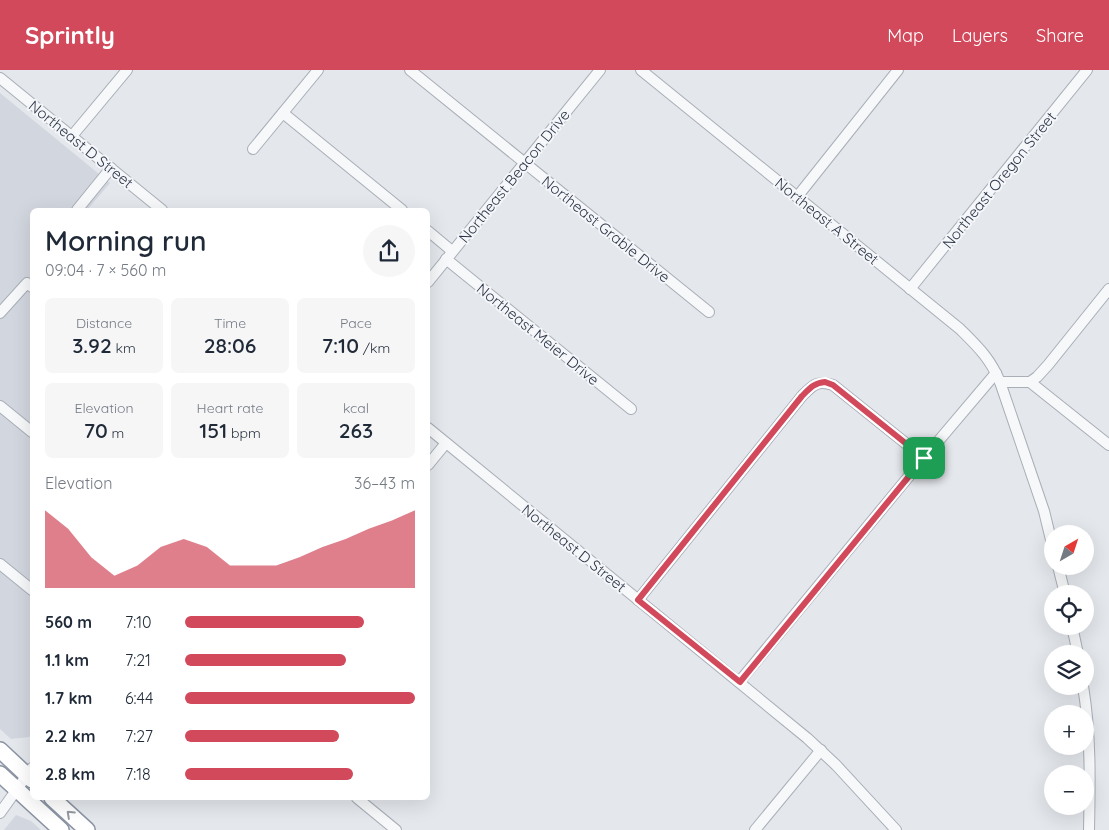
<!DOCTYPE html>
<html lang="en">
<head>
<meta charset="utf-8">
<style>
	:root { --surface:#fff; --page:#f6f6f7; --text:#1f2937; --muted:#747a83; --accent:#d1495b }
	body { margin:0; font-family:Quicksand,sans-serif; background:var(--page); color:var(--text); height:100vh; display:flex; flex-direction:column; font-size:19px; white-space:nowrap }
	* { box-sizing:border-box; margin:0 }
	p { font-size:16px; color:var(--muted) }
	.icon { flex:none; width:28px; height:28px; fill:none; stroke:currentColor; stroke-width:2; stroke-linecap:round; stroke-linejoin:round }
	.map { position:relative; flex:1; overflow:hidden }
	.side { position:absolute; left:30px; top:138px; width:400px; height:592px; display:flex; flex-direction:column; background:var(--surface); border-radius:8px; box-shadow:0 5px 20px #0002 }
	.side>* { flex:none }
	.needle { width:32px; rotate:39deg }
	.fabs { position:absolute; left:1044px; top:455px; display:grid; gap:10px }
	.fabs a { display:grid; place-items:center; width:50px; height:50px; border-radius:50%; background:var(--surface); box-shadow:0 5px 20px #0002; font-size:25px }
	.pin { position:absolute; display:grid; place-items:center; width:42px; height:42px; color:#fff; margin:-21px; border-radius:10px; box-shadow:0 2px 8px #0006 }
	.round { display:grid; place-items:center; flex:none; width:52px; height:52px; border-radius:26px; background:var(--page) }
	.headline { display:flex; align-items:center; justify-content:space-between; height:85px; padding:0 15px }
	h1 { font-size:28px; font-weight:600; line-height:38px }
	.metrics { display:grid; grid-template-columns:repeat(3,1fr); gap:8px; height:85px; padding:5px 15px }
	.metrics div { display:grid; align-content:center; border-radius:8px; background:var(--page); text-align:center }
	.metrics b { font-size:21px; font-weight:600 }
	.metrics small { font-size:14px; font-weight:400 }
	.metrics p { font-size:14px }
	.chart { height:140px; padding:10px 15px }
	.chart p { display:flex; justify-content:space-between }
	.chart svg { width:100%; height:90px; margin-top:5px; fill:var(--accent); opacity:.7 }
	ul { padding:0 15px; list-style:none; font-size:16px }
	li { display:grid; grid-template-columns:80px 60px 1fr; align-items:center; height:38px }
	li i { height:12px; border-radius:6px; background:var(--accent) }
	header { display:flex; align-items:center; gap:30px; box-sizing:border-box; height:70px; padding:0 25px; background:var(--accent); color:#fff }
	header strong { font-size:24px }
	nav { display:flex; gap:28px; margin-inline-start:auto; font-size:18px }
	.map>svg:first-child { display:block }
	.built { fill:#d2d6de }
	.lines { fill:none; stroke-linecap:round; stroke-linejoin:round }
	.minor-casing { stroke:#a9aeb7; stroke-width:12 }
	.highway-casing { stroke:#8b94a3; stroke-width:18 }
	.minor { stroke:#f7f8fa; stroke-width:10 }
	.highway { stroke:#fff; stroke-width:15 }
	.oneway { stroke:#959aa2 }
	.route-casing { stroke:#fff; stroke-width:10 }
	.route { stroke:#d1495b; stroke-width:6 }
	.labels { text-anchor:middle; dominant-baseline:central; stroke-width:4; stroke-linejoin:round; paint-order:stroke }
	.street-label { font-size:15px; fill:#2b3445; stroke:#f4f6f9 }
</style>
</head>
<body>
<header>
<strong>Sprintly</strong>
<nav><a>Map</a><a>Layers</a><a>Share</a></nav>
</header>
<div class="map">
<svg width="1109" height="760" viewBox="0 0 1109 760">
	<rect width="100%" height="100%" fill="#e4e7ec"/>
	<g class="built">
		<polygon points="0,23 110,113 87,140 32,140 32,664 29,667 11,669 0,659"/>
		<polygon points="16,745 31,751 41,760 4,760"/>
	</g>
	<g class="lines">
		<g class="minor-casing">
			<g id="minor">
				<polyline points="410,0 709,242"/>
				<path d="M641,0L960,259C978,277 990,288 1000,312L1044,441L1052,474"/>
				<polyline points="0,8 162,140"/>
				<polyline points="283,43 402,140"/>
				<polyline points="72,66 127,0"/>
				<polyline points="253,79 318,0"/>
				<polyline points="797,127 898,0"/>
				<polyline points="77,140 111,98"/>
				<polyline points="428,161 452,181"/>
				<polyline points="446,189 631,339"/>
				<polyline points="428,212 600,0"/>
				<polyline points="910,219 1087,0"/>
				<polyline points="0,243 27,213 32,217"/>
				<polyline points="1000,312 1030,312 1037,307 1048,295 1109,219"/>
				<polyline points="1030,312 1109,375"/>
				<polyline points="0,336 32,362"/>
				<polyline points="428,358 807,668 836,695 896,760"/>
				<polyline points="428,395 446,373"/>
				<polyline points="0,494 32,520"/>
				<polyline points="1058,496 1065,524"/>
				<path d="M638,530L802,326C813,315 817,310 833,315L924,388"/>
				<polyline points="1072,556 1078,584"/>
				<polyline points="739,612 924,388 996,303"/>
				<path d="M1083,616C1091,664 1090,712 1089,760"/>
				<polyline points="357,728 396,760"/>
				<polyline points="0,743 32,698"/>
				<polyline points="755,760 821,680"/>
			</g>
		</g>
		<g class="highway-casing">
			<g id="highway">
				<polyline points="0,680 32,710"/>
				<polyline points="0,704 61,760"/>
				<polyline points="52,728 87,760"/>
			</g>
		</g>
		<use href="#minor" class="minor"/>
		<use href="#highway" class="highway"/>
	</g>
	<defs><path id="oneway-chevron" d="M-2-3.5L2.5 0L-2 3.5" fill="none" stroke-width="1.6" stroke-linecap="round" stroke-linejoin="round" transform="scale(1.25)"/></defs>
	<use class="oneway" href="#oneway-chevron" transform="translate(70 744) rotate(-137)"/>
	<g class="lines">
		<g class="route-casing">
			<path id="route" d="M825,312L833,315L924,388L740,612L638,530L802,326C810,318 814,313 825,312Z"/>
		</g>
		<use href="#route" class="route"/>
	</g>
	<g class="labels">
		<g class="street-label">
			<text transform="translate(81 74) rotate(39)">Northeast D Street</text>
			<text transform="translate(514 106) rotate(-51)">Northeast Beacon Drive</text>
			<text transform="translate(999 110) rotate(-51)">Northeast Oregon Street</text>
			<text transform="translate(827 151) rotate(39)">Northeast A Street</text>
			<text transform="translate(606 159) rotate(39)">Northeast Grable Drive</text>
			<text transform="translate(538 264) rotate(39)">Northeast Meier Drive</text>
			<text transform="translate(574 478) rotate(39)">Northeast D Street</text>
		</g>
	</g>
</svg>
<div class="fabs">
<a><svg class="needle" viewBox="-14 -14 28 28"><path d="M0-13l5 13h-10z" fill="#e53935"/><path d="M0 13l5-13h-10z" fill="#747a83"/></svg></a>
<a><svg class="icon" aria-label="locate" viewBox="0 0 24 24"><circle cx="12" cy="12" r="6"/><path d="M12 2v4M12 18v4M2 12h4M18 12h4"/></svg></a>
<a><svg class="icon" aria-label="layers" viewBox="0 0 24 24"><path d="M12 4l9 5-9 5-9-5zM3 14l9 5 9-5"/></svg></a>
<a>+</a>
<a>−</a>
</div>
<div class="pin" style="left:924px;top:388px;background:#1e9e55"><svg class="icon" aria-label="arrive" viewBox="0 0 24 24"><path d="M6 21V4h12l-3 4 3 4H6"/></svg></div>
<section class="side">
<div class="headline"><div><h1>Morning run</h1><p>09:04 · 7 × 560 m</p></div><a class="round"><svg class="icon" aria-label="share" viewBox="0 0 24 24"><path d="M12 15V3M7 8l5-5 5 5M5 13v7h14v-7"/></svg></a></div>
<div class="metrics">
<div><p>Distance</p><b>3.92<small> km</small></b></div>
<div><p>Time</p><b>28:06</b></div>
<div><p>Pace</p><b>7:10<small> /km</small></b></div>
</div>
<div class="metrics">
<div><p>Elevation</p><b>70<small> m</small></b></div>
<div><p>Heart rate</p><b>151<small> bpm</small></b></div>
<div><p>kcal</p><b>263</b></div>
</div>
<div class="chart"><p><span>Elevation</span>36–43 m</p>
<svg viewBox="0 0 160 44" preserveAspectRatio="none"><path d="M0 44V6L10 15L20 29L30 38L40 33L50 24L60 20L70 24L80 33L90 33L100 33L110 29L120 24L130 20L140 15L150 11L160 6V44z"/></svg>
</div>
<ul>
<li><b>560 m</b>7:10<i style="width:78%"></i></li>
<li><b>1.1 km</b>7:21<i style="width:70%"></i></li>
<li><b>1.7 km</b>6:44<i style="width:100%"></i></li>
<li><b>2.2 km</b>7:27<i style="width:67%"></i></li>
<li><b>2.8 km</b>7:18<i style="width:73%"></i></li>
</ul>
</section>
</div>
</body>
</html>
